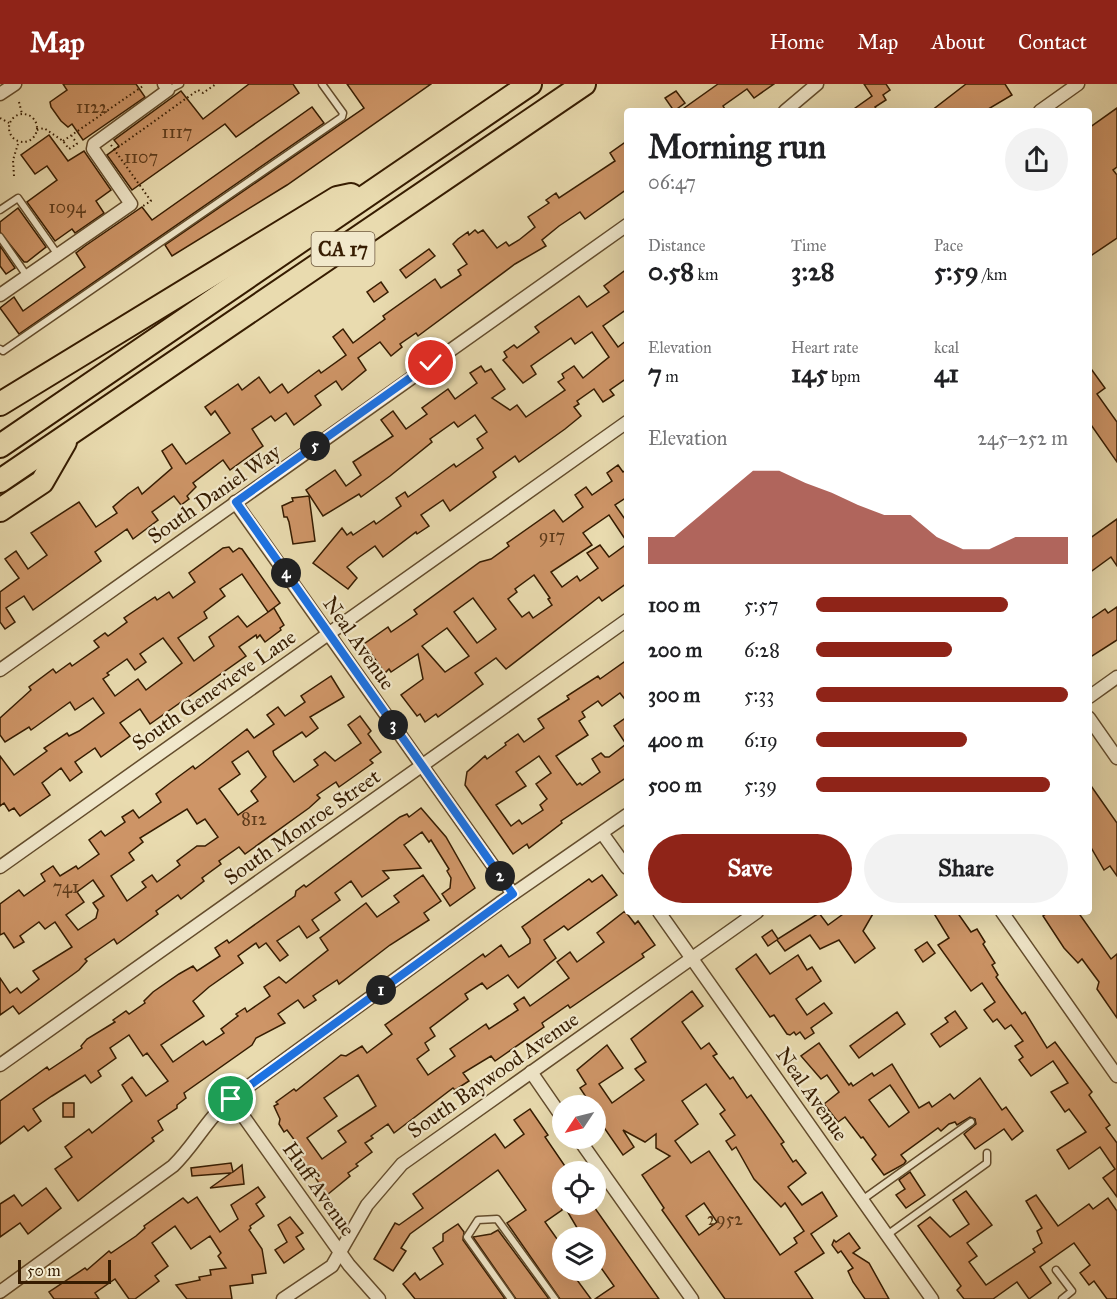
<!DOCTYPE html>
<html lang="en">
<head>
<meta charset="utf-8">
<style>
	:root { --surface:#fff; --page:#f2f2f2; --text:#202124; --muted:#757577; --accent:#8f2418 }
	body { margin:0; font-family:"IM FELL Great Primer",serif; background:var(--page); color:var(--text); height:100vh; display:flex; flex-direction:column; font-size:22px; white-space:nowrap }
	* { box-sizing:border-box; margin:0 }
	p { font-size:20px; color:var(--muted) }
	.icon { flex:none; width:33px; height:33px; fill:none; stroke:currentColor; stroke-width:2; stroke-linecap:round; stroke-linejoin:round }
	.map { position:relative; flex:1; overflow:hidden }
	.drawer { position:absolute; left:624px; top:24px; width:468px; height:807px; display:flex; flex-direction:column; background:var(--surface); border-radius:6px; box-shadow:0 6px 24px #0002 }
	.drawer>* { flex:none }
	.needle { width:39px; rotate:235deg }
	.fabs { position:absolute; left:552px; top:1011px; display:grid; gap:12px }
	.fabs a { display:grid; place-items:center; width:54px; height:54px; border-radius:50%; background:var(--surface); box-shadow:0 6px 24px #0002; font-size:30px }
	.scale { position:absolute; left:18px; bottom:15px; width:93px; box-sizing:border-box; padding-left:6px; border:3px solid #361c01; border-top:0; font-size:16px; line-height:21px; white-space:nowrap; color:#361c01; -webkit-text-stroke:4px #f1e8cb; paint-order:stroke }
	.pin { position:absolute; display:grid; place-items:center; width:51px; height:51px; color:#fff; margin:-26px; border:3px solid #fff; border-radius:50%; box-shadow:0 2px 6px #0007 }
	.km { position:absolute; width:30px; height:30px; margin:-15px; border-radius:50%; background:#222; color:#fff; font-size:16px; line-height:30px; text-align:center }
	.round { display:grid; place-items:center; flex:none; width:63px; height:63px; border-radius:32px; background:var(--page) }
	.overview { display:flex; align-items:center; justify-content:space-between; height:102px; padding:0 24px }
	h1 { font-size:33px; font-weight:800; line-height:45px }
	.metrics { display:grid; grid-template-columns:repeat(3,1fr); gap:9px; height:102px; padding:6px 24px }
	.metrics div { display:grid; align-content:center }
	.metrics b { font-size:26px; font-weight:800 }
	.metrics small { font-size:16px; font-weight:400 }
	.metrics p { font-size:16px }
	.chart { height:168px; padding:12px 24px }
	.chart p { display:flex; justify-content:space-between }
	.chart svg { width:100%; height:108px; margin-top:6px; fill:var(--accent); opacity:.7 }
	.cta { display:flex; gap:12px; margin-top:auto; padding:12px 24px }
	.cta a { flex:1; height:69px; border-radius:36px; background:var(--accent); color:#fff; font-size:24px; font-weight:800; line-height:69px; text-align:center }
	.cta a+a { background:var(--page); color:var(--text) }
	ul { padding:0 24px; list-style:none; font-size:20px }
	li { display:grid; grid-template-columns:96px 72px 1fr; align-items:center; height:45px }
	li i { height:15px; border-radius:8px; background:var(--accent) }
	header { display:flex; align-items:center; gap:36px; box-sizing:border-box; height:84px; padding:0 30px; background:var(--accent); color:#fff }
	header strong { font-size:28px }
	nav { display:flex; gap:33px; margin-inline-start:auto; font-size:21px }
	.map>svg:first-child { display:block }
	.building { fill:#ce9567; stroke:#361c01; stroke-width:1.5; fill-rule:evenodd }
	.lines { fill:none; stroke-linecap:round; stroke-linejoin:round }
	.service-casing { stroke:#634c2c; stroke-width:9 }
	.minor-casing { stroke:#634c2c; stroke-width:15 }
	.motorway-casing { stroke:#361c01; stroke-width:26 }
	.path { stroke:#361c01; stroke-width:2; stroke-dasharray:1.5 3; stroke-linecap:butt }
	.service { stroke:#f1e8cb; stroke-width:6 }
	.minor { stroke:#f1e8cb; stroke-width:12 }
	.motorway { stroke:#e9dbaf; stroke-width:22 }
	.route-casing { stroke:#fff; stroke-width:12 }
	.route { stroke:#1a73e8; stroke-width:8 }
	.labels { text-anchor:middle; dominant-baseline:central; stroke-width:4.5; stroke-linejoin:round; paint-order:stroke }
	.number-label { font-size:18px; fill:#5c3a1a }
	.shield { fill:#f1e8cb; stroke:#6e593e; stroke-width:1.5 }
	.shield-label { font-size:20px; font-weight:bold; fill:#361c01 }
	.street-label { font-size:21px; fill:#361c01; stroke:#f1e8cb }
</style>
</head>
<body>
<header>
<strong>Map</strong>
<nav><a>Home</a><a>Map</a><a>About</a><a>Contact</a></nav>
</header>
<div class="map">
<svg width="1117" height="1215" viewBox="0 0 1117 1215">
	<rect width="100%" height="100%" fill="#e9dbaf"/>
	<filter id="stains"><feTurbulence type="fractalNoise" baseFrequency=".00333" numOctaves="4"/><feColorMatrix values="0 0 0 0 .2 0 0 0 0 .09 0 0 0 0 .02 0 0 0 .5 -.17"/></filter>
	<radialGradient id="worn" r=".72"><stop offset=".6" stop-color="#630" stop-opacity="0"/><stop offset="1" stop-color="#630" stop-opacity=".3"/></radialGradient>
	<g class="building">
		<polygon points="63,0 136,0 145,13 83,56 72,40 68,43 61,37 51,23 50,18 67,6"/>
		<polygon points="249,0 293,0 299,9 236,53 225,40 132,106 107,71 119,62 114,56 181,7 203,35"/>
		<polygon points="347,0 431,0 287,101 172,172 165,161 364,24"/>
		<polygon points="718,0 774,0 754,14 747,5 723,22 726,27 680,27"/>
		<polygon points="864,0 886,0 890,6 883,11 886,16 875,23 878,27 851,27 872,12"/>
		<polygon points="966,0 1005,0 1012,11 985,27 931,27"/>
		<polygon points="676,7 685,19 674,27 665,14"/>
		<polygon points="312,23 324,39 19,250 0,224 14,213 23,227 85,183 76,169 85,162 142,123 152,136"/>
		<polygon points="1117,24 1117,83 1113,86 1117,91 1117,154 1089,173 1089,44"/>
		<polygon points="49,51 68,77 84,67 111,106 96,117 104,129 75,149 72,145 55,157 27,118 57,96 47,82 35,90 21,71"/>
		<polygon points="627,57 627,105 585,135 580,128 559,142 542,156 546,162 515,180 418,252 416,249 400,260 402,263 391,272 380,258 358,274 366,286 342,306 336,297 315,312 321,321 294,341 286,329 275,337 271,332 252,345 263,362 230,386 223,376 193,399 196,403 187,412 189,415 181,421 174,412 152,428 158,436 133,455 127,445 95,468 101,477 33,526 24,512 6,524 15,538 5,545 0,538 0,508 19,494 5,475 16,467 28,485 47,471 31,449 79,418 96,443 117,429 113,423 128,410 138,403 142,410 172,384 162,367 172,360 186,380 230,349 215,327 211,331 205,323 238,300 242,306 259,293 270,309 282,300 288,309 319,286 321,289 346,271 333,253 343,245 353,259 385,235 383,232 435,195 441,204 461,191 458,186 467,180 453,160 458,155 468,148 469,151 475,146 478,149 483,146 497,164 506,158 509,162 519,156 535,143 528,133 549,119 546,116 556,109 559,114 615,77 610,69"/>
		<polygon points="18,124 46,163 27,178 24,178 0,148 0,138"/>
		<polygon points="0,162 15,184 6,190 0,182"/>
		<polygon points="429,165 435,172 406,194 400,186"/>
		<polygon points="627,185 627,225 603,242 618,263 627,256 627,294 610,306 614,311 603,318 594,305 577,317 579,320 574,323 581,332 565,345 519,378 515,372 493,388 496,393 450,427 443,416 421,431 429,442 417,450 416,448 383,473 375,462 358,474 347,483 357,494 348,505 313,479 342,444 347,451 351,448 353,451 374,437 376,440 401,422 396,414 405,408 408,413 454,380 456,383 483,364 477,355 487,348 475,331 458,343 454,338 430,355 432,358 390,392 361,413 359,410 323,432 306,406 335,386 346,402 361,391 353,378 393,352 381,336 393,327 406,345 427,330 422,324 448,305 455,315 477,299 470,289 481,282 485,288 491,285 505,305 492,314 510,326 517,321 526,333 565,306 558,298 564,294 562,290 574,282 583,294 609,273 592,248 575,260 571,254 531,282 536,290 523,299 503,276 507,273 504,268 514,261 517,264 539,248 535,243 579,212 587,223 609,208 604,202"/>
		<polygon points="381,198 388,208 374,218 367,208"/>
		<polygon points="1089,282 1105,304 1097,310 1117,338 1117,378 1089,338"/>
		<path d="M618,381L623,388L627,385V413L615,421L627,438V458L609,431L583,449L592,461L551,488L562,503L577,492L580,497L598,484L587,469L600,461L609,473L627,460V499L602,517L599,513L506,585L496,574L475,589L483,600L438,633L436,630L425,638L420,630L417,632L401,611L423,595L418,570L391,588L389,585L385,589L364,560L388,543L391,548L417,530L414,526L480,478L491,475L509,462L507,459L554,426L563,438L583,423L575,411L586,403L592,411L612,397L607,389ZM534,491L550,514L548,515L552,521L533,534L529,528L522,533L508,515L517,508L515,505ZM473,514L496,545L477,559L454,528ZM447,544L469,572L445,588L422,562Z"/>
		<polygon points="309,412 315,457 293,460 289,438 287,433 284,433 282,422 293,417 292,414"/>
		<polygon points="1117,435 1117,482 1111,473 1089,489 1089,455"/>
		<path d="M229,463L233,468L239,464L242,465L280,519L268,528L242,490L220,505L225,512L204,528L207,534L178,554L194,577L214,562L209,553L238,532L247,543L274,524L284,541L280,544L281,546L265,558L260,551L257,554L256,551L239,563L246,572L150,640L140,625L120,639L130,652L101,673L95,664L75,678L82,688L70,697L61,684L42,699L50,711L20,732L14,724L9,727L4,719L0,722V672L14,691L47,667L44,664L67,649L69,652L79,647L104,629L93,614L75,626L70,618L31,646L29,643L5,658L0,651V634L31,606L29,603L53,585L56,589L70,579L72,582L99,563L94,557L105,549L108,552L127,538L124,534L155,513L157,516L169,508L173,514L195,498L189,489L223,464ZM163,554L182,579L146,606L138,595L115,612L103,595L109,591L107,589L127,575L135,586L146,578L140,570Z"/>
		<polygon points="1117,523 1117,556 1089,574 1089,536 1105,525 1108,529"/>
		<path d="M627,576V618L620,609L602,622L598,617L582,628L585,633L579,637L588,651L556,672L577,701L580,699L582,701L600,688L592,675L601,669L605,673H609L626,660L614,642L627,633V693L561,737L562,739L529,764L527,760L513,770L465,701L467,688L485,672L487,675L506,661L505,659L518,650L524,658L544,644L538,635L569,615L567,612L598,592L600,595ZM539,672L551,689L536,700L547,715L540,721L543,726L522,740L519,736L511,742L496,721L526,702L516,688Z"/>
		<path d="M331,592L344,613L310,633L318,644L306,653L302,648L273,667L274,671L294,698L318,681L314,676L325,668L335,677L361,659L348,641L360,632L371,647L368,650L381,668L370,676L373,679L339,703L336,698L317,711L320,714L309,724L245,770L239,763L219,777L221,780L202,794L204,797L181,815L178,811L156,827L158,830L117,860L114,855L85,875L87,877L79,886L19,930L13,922L0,931V894L10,909L17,904L21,909L39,895L33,887L72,863L55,838L45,845L39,838L20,852L24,858L14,864L4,849L0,851V820L19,806L24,812L45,797L41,790L53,782L60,792L76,782L78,785L99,770L89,756L101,747L105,752L125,738L122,733L133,726L139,734L161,718L156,710L170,699L193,682L195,685L203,679L247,645L254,654L274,640L267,631L278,623L285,632L305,618L301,612ZM248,667L266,693L251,707L258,717L238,731L219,705L240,690L232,678ZM187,725L197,740L205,735L218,753L205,762H197L177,777L180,781L157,798L152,791L142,798L146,803L127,817L111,792L134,776L129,769L143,758L140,754ZM93,796L104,812L93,819L98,826L96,834L78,846L66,831L84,818L77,808Z"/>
		<polygon points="1089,699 1117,739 1117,792 1110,782 1104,786 1089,760"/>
		<polygon points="421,724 446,753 475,804 450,822 442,810 450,804 451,794 447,787 449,785 431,756 429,758 422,748 404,761 421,784 383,787 389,794 362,813 351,797 335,809 340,816 312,836 319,846 307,854 299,842 277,857 288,871 280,877 266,859 259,864 256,859 238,872 243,879 209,903 193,917 204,932 161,961 173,978 203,957 206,961 224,949 221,945 238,932 236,930 245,924 247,928 270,912 264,903 279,893 286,899 328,866 320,854 366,819 377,833 399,818 394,812 423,791 441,817 424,829 429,836 390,861 339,900 337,896 313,912 316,916 304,924 298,916 278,930 285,939 256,954 252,961 184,1009 186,1014 177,1021 177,1024 158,1037 163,1046 152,1054 154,1057 78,1117 55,1085 72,1073 65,1063 89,1045 92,1049 132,1017 122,1001 132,993 146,1012 168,997 147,969 143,972 129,951 110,964 116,974 98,987 101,992 91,999 85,991 52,1012 33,1025 41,1037 28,1047 24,1042 0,1060 0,1017 47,983 49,986 82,964 81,962 87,955 115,938 113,936 126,927 129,930 145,919 144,917 153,908 179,890 193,882 197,887 220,872 215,864 227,856 229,859 295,812 296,807 304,801 306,803 400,733 407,730 409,733"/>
		<path d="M602,791L617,811L568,846L564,842L544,856L556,874L518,904L508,891L487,905L482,899L465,910L468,915L430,944L435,952L425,959L429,966L417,975L428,991L455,972L450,965L486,940L489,945L518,926L514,920L524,913L530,922L569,894L557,878L570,868L577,878L604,858L597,849L625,827L635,840L638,837L655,861L642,870L644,873L570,924L568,921L542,939L544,943L495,977L491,972L463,989L469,997L455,1006L453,1004L394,1049L388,1040L371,1052L373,1054L365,1059L372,1068L356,1080L358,1082L348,1089L350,1092L327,1111L300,1071L304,1069L287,1046L284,1048L279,1040L280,1035L274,1022L278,1020L276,1018L294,1005L296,1007L341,971L346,972L362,962L367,969L392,950L385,941L483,870L485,873L501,861L509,873L530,859V855L522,843L589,795L592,798ZM358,991L376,1022L338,1047L346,1058L322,1075L307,1054L337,1032L324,1014Z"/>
		<polygon points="846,828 874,828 863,847 875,864 855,879 839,856 820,865 810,851 785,867 777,856 768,862 762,853 772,846 778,855 819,829 828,841"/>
		<polygon points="933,828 957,828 971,848 977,845 985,858 983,860 995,879 992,881 998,891 996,893 1005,906 1022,930 1025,928 1047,964 1055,958 1092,1008 1089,1011 1110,1041 1106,1044 1117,1059 1117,1113 1103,1094 1115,1085 1100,1063 1069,1085 1057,1066 1086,1048 1069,1025 1065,1028 1051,1008 1068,999 1053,977 1031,992 1019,976 1023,973 1015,962 1023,957 1011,941 1005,945 997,935 993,938 984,926 995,918 982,899 971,907 938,861 949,854"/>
		<polygon points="1049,828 1078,828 1111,875 1117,870 1117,934 1097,905 1099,898 1082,875 1078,879 1064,864 1043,832"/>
		<polygon points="927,858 935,869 923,878 915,866"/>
		<polygon points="756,870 770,890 798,871 807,886 812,883 821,897 796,915 807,931 824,919 832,929 811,944 814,949 805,955 800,948 796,951 794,948 790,951 787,950 774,931 770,933 736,885"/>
		<path d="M692,907L703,922L682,938L701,965L709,959L717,970L713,972L730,995L733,993L747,1014L751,1011L784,1058L781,1060L793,1078L796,1076L806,1089L788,1103L802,1121L822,1108L837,1132L811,1150L824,1169L795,1188L813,1215H725L662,1126L664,1124L642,1091L670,1072L656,1064V1050L645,1058L623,1046L634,1063L623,1071L596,1032V1022H592L580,1004L586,1000L577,986L607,961L623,984L599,1000L612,1019L644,996L635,985L646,978L631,955ZM706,1000L725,1026L720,1030L735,1051L726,1057L732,1066L736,1063L754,1095L781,1123L785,1119L804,1147L794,1154L797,1159L780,1171L709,1067L691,1079L675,1057L698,1040L682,1017ZM704,1119L717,1138L699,1151L686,1132Z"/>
		<polygon points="955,927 967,944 940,963 931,950 948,938 945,934"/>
		<polygon points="897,928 905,940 859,974 850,962"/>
		<path d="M819,959L849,1001L851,999L853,1002L872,989L874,992L892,980L919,1024L929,1018L932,1023L950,1010L954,1015L980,994L1002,1026L1006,1023L1023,1047L1012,1056L1004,1045L975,1065L964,1050L976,1040L975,1035L970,1033L957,1041L955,1038L949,1040L941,1047L938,1044L901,1071L906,1077L904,1080L884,1091L872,1075L876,1071L863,1053L861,1054L845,1033L838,1038L824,1020L839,1008L827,991L821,995L801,972ZM890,1001L909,1028L889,1043L869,1016Z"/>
		<rect x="63" y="1019" width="11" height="14"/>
		<polygon points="530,1025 548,1051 545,1053 569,1088 562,1088 562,1126 545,1138 562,1162 562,1186 591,1186 577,1196 591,1215 560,1215 507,1139 526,1126 498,1086 410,1150 401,1164 406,1167 393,1187 374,1175 395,1139 399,1141 423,1124 413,1110 495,1050 505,1064 524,1050 514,1036"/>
		<polygon points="231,1079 233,1088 242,1081 244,1100 210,1104 231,1089 192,1092 191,1084"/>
		<polygon points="910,1088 925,1111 906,1124 896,1111 905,1105 899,1096"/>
		<polygon points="258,1103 265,1113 256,1120 264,1132 250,1142 251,1144 249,1146 262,1165 266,1189 252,1191 253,1199 230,1202 232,1215 187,1215 176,1201 200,1196 199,1193 211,1191 210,1186 226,1184 218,1172 221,1169 210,1152 191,1165 175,1142 152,1159 168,1182 155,1192 159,1197 135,1215 129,1215 115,1195 95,1209 99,1215 54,1215 49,1208 85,1184 87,1186 109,1167 111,1169 136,1152 145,1144 144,1142 183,1114 188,1119 197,1113 220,1148 238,1135 231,1121"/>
		<polygon points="46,1104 61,1124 28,1150 20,1139 0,1153 0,1120 14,1111 22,1122"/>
		<polygon points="966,1107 992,1141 967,1159 977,1172 969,1178 986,1201 1035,1168 1033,1165 1042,1159 1037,1147 1042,1144 1026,1117 1036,1111 1058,1142 1089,1120 1093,1125 1108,1114 1117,1127 1117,1215 1107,1215 1094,1197 1089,1201 1080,1189 1090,1181 1074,1159 1040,1183 1051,1199 1029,1215 1017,1198 993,1215 964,1215 957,1206 961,1202 918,1142 930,1133 950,1153 969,1140 953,1116"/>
		<polygon points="563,1120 592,1120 659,1215 595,1215 614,1202 599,1181 596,1183 596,1154 583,1154"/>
		<polygon points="290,1133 303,1149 296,1153 304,1165 284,1179 275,1166 287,1158 278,1141"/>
		<polygon points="458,1140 464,1148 463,1156 505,1215 415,1215 403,1200 415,1189 420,1196 443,1180 433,1164 443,1157 443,1150"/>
		<polygon points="498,1146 549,1215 516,1215 473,1153 491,1150"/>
		<polygon points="849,1149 860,1164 853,1169 869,1179 889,1215 865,1215 853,1198 848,1187 853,1184 841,1167 838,1169 832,1161 834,1156 836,1158"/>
	</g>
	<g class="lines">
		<g class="service-casing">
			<g id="service">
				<polyline points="168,6 180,0"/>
				<polyline points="0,126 18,114 58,171"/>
				<polyline points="0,153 27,192"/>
				<polyline points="0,265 3,267 342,33 343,29 322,0"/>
				<polyline points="862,1116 971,1038"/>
				<polyline points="887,1151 987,1079 987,1069"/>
				<polyline points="1056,1186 1072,1207 1062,1215"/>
				<polyline points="511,1215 467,1153 478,1136 497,1135 555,1215"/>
			</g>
		</g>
		<g class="minor-casing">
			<g id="minor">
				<polyline points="0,10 15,0"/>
				<polyline points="785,27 817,0"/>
				<polyline points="1040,27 1078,0"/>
				<polyline points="0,211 131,120 93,65 94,60 168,6 164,0"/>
				<polyline points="235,418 513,810"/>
				<polyline points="0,586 627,141"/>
				<polyline points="1089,613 1117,593"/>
				<polyline points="1089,634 1117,674"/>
				<polyline points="602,749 627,784"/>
				<polyline points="0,783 627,338"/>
				<polyline points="659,828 932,1215"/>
				<polyline points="1002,828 1117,992"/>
				<polyline points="0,981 627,536"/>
				<polyline points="531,988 562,1033"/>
				<polyline points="231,1015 349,1181 379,1215"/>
				<polyline points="578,1054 692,1215"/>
				<path d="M0,1208L173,1082C195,1061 207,1034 231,1015L500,819L627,731"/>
				<polyline points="283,1215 332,1182 367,1121 402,1080 757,828"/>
			</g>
		</g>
		<g class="motorway-casing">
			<g id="motorway">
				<polyline points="0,320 337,114 351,111"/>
				<polyline points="0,362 530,0"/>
				<polyline points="0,397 584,0"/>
				<polyline points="0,426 42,398 65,358"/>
			</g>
		</g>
		<g class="path">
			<polyline points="19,18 22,30"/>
			<circle cx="23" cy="44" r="14"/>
			<polyline points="0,34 9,39"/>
			<polyline points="37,46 44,44 63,57 69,65 77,60 72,52"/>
			<polyline points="63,57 143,2"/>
			<polyline points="111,61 151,117 143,122"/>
			<polyline points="114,66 198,6 203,9 216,0"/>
			<polyline points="14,92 13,76 18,60"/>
		</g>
		<use href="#service" class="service"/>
		<use href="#minor" class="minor"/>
		<use href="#motorway" class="motorway"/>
	</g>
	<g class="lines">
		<g class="route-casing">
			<polyline id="route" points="231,1015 513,810 236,418 431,279"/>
		</g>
		<use href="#route" class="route"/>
	</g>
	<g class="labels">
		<g class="number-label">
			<text x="92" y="23">1122</text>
			<text x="177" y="48">1117</text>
			<text x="141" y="73">1107</text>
			<text x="67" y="123">1094</text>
			<text x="552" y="452">917</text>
			<text x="254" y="735">812</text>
			<text x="66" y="803">741</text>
			<text x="725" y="1135">2952</text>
		</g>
		<rect class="shield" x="311.5" y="148" width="63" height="34" rx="4.5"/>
		<g class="shield-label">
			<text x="343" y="165">CA 17</text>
		</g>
		<g class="street-label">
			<text transform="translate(214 410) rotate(-35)">South Daniel Way</text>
			<text transform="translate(359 559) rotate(55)">Neal Avenue</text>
			<text transform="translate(214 606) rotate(-35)">South Genevieve Lane</text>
			<text transform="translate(302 743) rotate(-35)">South Monroe Street</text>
			<text transform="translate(493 991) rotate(-35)">South Baywood Avenue</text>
			<text transform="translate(812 1010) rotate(55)">Neal Avenue</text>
			<text transform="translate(319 1105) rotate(55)">Huff Avenue</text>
		</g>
	</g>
	<rect width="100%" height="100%" filter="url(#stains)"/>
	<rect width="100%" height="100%" fill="url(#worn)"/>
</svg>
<div class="fabs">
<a><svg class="needle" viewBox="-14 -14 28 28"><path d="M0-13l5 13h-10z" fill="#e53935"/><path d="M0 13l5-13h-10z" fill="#757577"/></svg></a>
<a><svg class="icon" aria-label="locate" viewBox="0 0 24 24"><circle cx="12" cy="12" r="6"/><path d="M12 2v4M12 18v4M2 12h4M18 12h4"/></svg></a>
<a><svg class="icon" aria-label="layers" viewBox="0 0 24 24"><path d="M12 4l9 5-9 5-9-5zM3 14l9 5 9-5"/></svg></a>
</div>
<div class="scale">50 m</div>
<div class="pin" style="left:231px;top:1015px;background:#1e9e55"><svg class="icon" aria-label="arrive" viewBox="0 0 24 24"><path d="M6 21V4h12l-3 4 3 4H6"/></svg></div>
<div class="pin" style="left:431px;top:279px;background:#d93025"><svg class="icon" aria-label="check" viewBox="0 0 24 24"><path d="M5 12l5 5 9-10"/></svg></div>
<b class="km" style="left:381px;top:906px">1</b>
<b class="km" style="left:500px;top:792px">2</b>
<b class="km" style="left:393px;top:641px">3</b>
<b class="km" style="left:286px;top:489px">4</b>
<b class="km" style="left:315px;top:362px">5</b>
<section class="drawer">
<div class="overview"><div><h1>Morning run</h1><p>06:47</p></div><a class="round"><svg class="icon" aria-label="share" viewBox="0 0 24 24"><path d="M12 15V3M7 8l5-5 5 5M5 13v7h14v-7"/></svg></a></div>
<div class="metrics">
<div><p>Distance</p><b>0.58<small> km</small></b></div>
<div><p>Time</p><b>3:28</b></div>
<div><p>Pace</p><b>5:59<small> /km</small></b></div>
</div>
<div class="metrics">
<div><p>Elevation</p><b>7<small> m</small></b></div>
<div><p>Heart rate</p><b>145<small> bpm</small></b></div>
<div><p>kcal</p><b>41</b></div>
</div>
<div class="chart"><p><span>Elevation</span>245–252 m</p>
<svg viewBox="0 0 160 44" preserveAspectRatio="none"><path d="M0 44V33L10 33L20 24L30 15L40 6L50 6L60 11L70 15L80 20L90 24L100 24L110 33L120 38L130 38L140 33L150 33L160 33V44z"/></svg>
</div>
<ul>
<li><b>100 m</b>5:57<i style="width:76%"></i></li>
<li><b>200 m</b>6:28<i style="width:54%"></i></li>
<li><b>300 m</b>5:33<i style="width:100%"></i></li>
<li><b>400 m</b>6:19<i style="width:60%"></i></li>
<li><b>500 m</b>5:39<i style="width:93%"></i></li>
</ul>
<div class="cta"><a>Save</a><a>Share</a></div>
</section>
</div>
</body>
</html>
